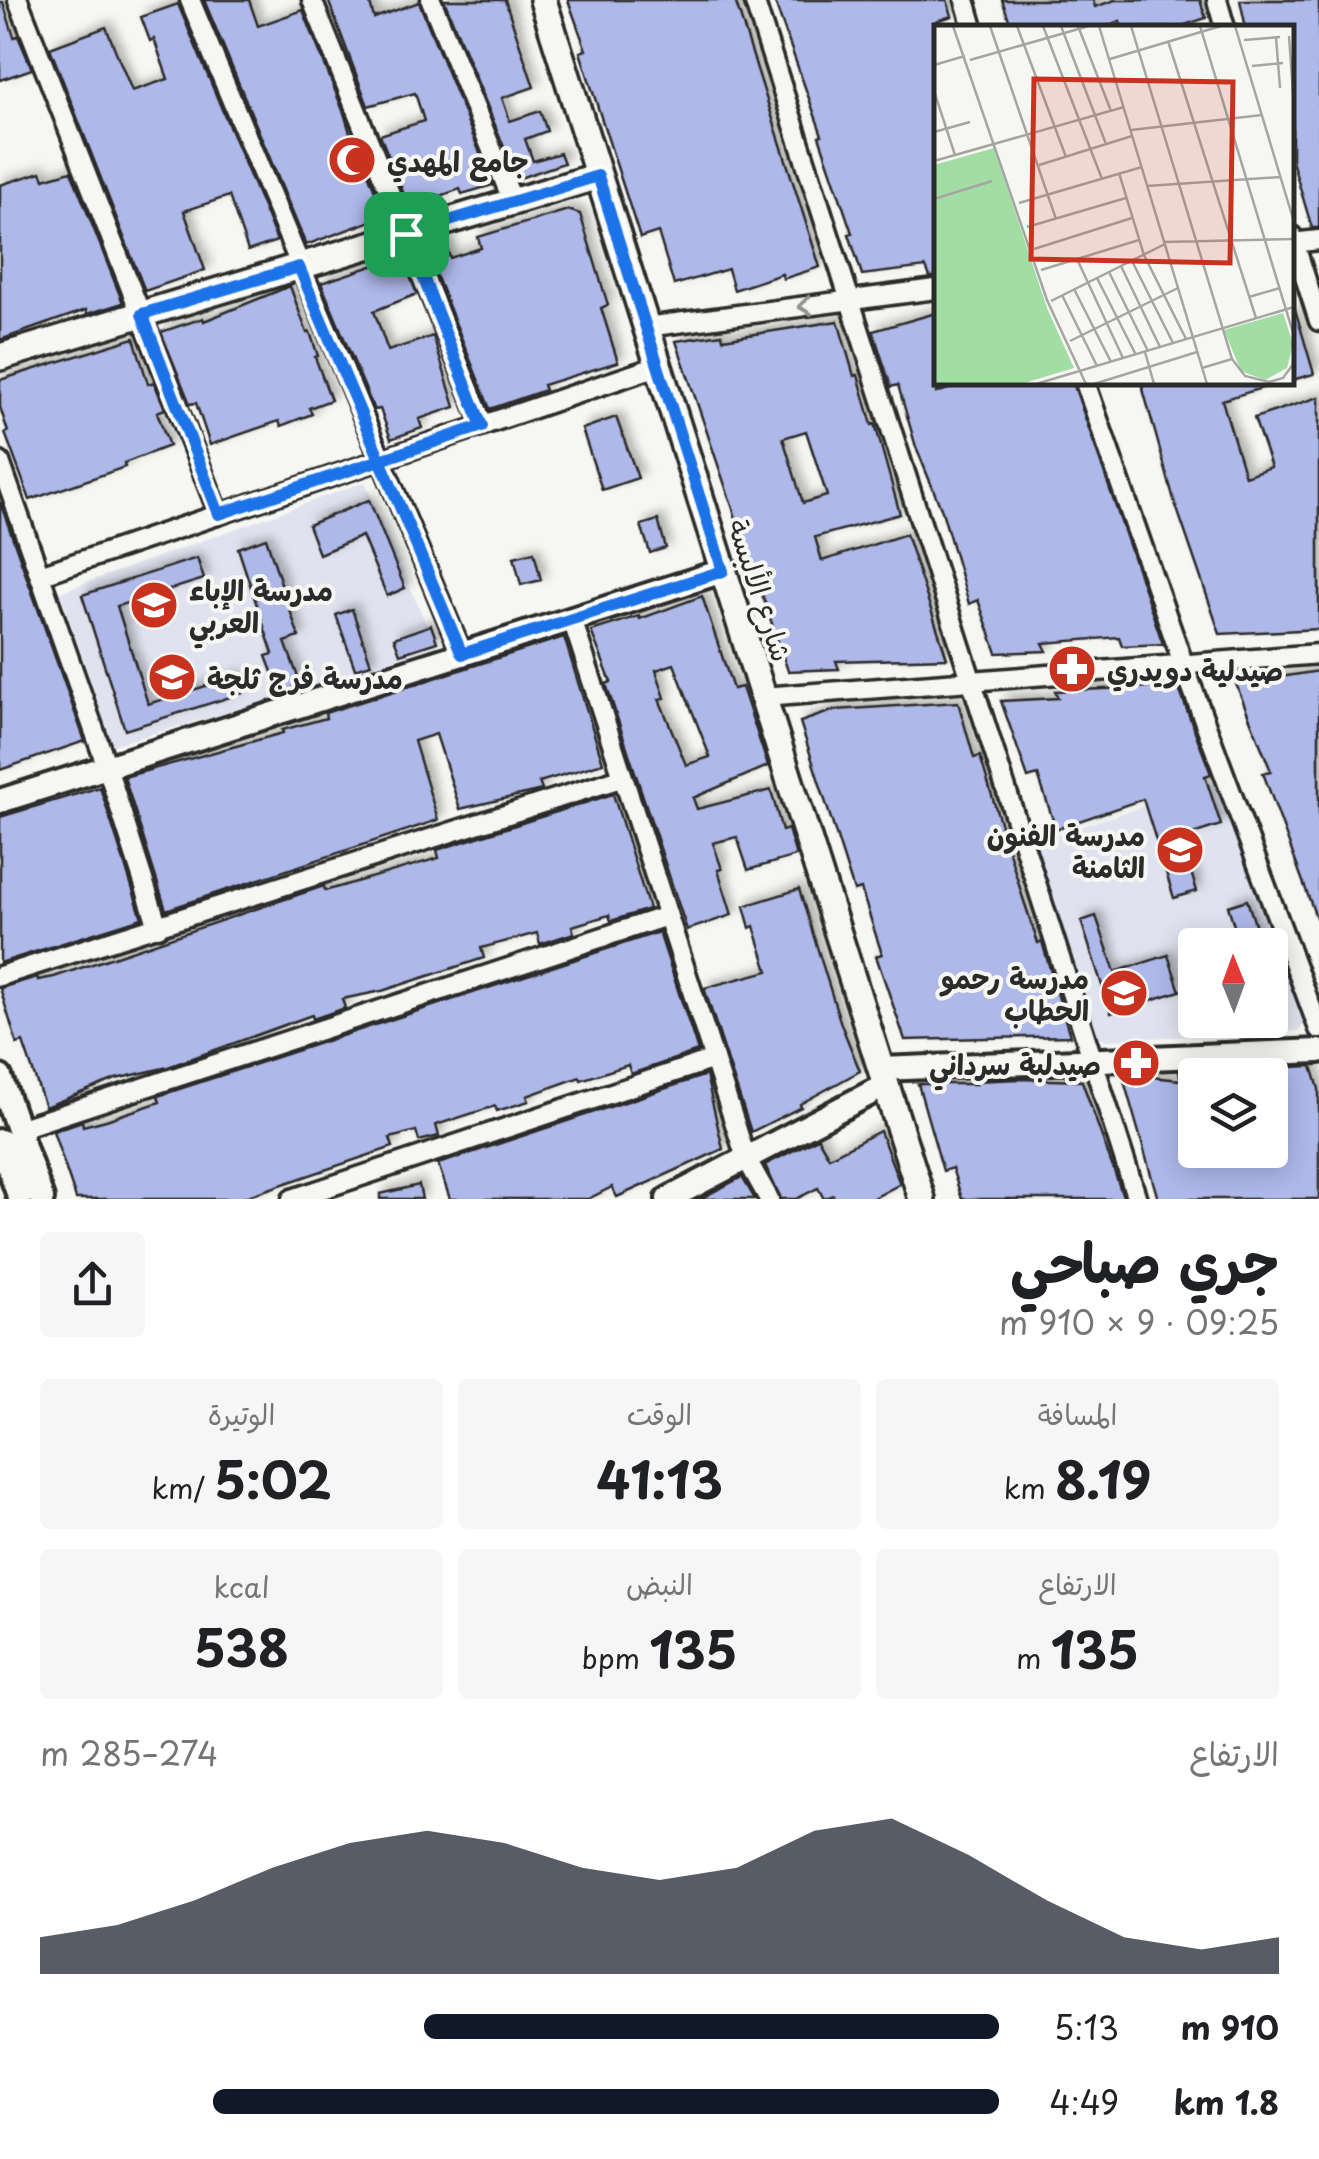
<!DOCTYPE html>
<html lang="ar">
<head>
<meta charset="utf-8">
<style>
	:root { --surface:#fff; --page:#f6f6f6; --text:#202124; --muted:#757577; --accent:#111827 }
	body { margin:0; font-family:"Playpen Sans","Playpen Sans Arabic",sans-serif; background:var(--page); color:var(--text); direction:rtl; height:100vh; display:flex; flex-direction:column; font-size:38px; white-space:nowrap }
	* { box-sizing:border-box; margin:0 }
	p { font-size:32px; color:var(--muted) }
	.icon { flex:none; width:55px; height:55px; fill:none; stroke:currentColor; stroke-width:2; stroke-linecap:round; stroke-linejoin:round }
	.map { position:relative; height:1199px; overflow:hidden; direction:ltr }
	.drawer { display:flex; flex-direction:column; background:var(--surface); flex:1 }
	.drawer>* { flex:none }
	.needle { width:65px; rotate:359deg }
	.tools { position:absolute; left:1178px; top:928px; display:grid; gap:20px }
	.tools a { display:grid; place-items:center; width:110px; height:110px; border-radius:10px; background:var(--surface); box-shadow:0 5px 25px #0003; font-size:50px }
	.pin { position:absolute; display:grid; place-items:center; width:85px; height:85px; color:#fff; margin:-42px; border-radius:20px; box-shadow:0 5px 15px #0006 }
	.round { display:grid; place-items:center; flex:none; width:105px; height:105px; border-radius:10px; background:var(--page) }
	.overview { display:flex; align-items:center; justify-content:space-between; height:170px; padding:0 40px }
	h1 { font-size:55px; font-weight:700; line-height:75px }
	.metrics { display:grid; grid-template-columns:repeat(3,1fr); gap:15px; height:170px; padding:10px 40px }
	.metrics div { display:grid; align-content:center; border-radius:10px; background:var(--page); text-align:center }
	.metrics b { font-size:50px; font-weight:700 }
	.metrics small { font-size:28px; font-weight:400 }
	.metrics p { font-size:28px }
	.chart { height:280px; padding:20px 40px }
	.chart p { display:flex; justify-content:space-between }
	.chart svg { width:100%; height:180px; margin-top:10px; fill:var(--accent); opacity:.7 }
	ul { padding:0 40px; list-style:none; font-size:32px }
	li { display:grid; grid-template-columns:160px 120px 1fr; align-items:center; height:75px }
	li i { height:25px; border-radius:12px; background:var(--accent) }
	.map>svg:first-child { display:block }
	.built { fill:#e0e3ef; fill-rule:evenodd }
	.building { fill:#aeb8e9; stroke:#2b2b2b; stroke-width:2.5; fill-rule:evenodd; filter:url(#shadow) }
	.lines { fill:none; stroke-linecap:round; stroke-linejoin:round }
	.minor-casing { stroke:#2b2b2b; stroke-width:25 }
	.tertiary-casing { stroke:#2b2b2b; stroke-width:30 }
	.secondary-casing { stroke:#2b2b2b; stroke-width:32 }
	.minor { stroke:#f6f6f2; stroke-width:18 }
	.tertiary { stroke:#f6f6f2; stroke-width:22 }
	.secondary { stroke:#f6f6f2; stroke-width:25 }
	.oneway { stroke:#90908e }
	.route-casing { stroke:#fff; stroke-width:20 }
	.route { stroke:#1a73e8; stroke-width:12 }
	.labels { text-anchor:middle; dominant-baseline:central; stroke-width:8; stroke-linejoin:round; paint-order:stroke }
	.poi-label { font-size:28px; font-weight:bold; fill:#2b2b2b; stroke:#f6f6f2; text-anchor:start }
	.street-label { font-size:28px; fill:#2b2b2b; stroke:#f6f6f2 }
	.inset-road { fill:none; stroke:#a5a5a2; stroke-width:2.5 }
	.view { fill:#c8321e; fill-opacity:0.15; stroke:#c8321e; stroke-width:5 }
	.inset-edge { fill:none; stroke:#2b2b2b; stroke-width:5 }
</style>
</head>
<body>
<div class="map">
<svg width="1319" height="1199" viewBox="0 0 1319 1199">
	<defs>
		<filter id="shadow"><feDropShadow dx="5.5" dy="-5.5" stdDeviation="5" flood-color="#0004"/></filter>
	</defs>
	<rect width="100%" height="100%" fill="#f6f6f2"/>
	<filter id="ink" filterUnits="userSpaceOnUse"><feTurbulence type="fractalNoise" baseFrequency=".01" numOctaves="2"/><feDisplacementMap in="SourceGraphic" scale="20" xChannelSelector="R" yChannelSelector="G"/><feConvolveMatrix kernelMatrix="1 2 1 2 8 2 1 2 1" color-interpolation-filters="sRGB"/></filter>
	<g filter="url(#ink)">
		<g class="built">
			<polygon points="365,482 435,645 275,699 113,745 60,592"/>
			<path d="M1217,782L1304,1025L1298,1031L1106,1040L1097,1035L1034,842ZM1195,945H1270V1020H1195Z"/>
		</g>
		<g class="building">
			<polygon points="204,0 249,0 258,26 303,10 344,113 355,149 358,148 385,216 306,245"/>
			<polygon points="328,0 369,0 374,18 419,2 493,185 462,194 460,189 409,207 380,135 424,121 415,93 368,106"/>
			<polygon points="444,0 505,0 534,87 502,98 510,121 540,111 547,131 525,139 533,161 560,153 564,163 517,179"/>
			<polygon points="568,0 735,0 820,267 783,279 782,274 734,290 728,269 674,285 658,232 640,238 580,52 586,50"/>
			<polygon points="774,0 947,0 952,16 936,21 936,277 930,277 926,267 862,275 849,234 852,233 819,136 822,135"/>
			<polygon points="1002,0 1093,0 1095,7 1115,0 1200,0 1206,18 1176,28 1122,28 1120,21 1103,28 1012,28"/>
			<polygon points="1240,0 1319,0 1319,228 1312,228 1292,161 1292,28 1246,28"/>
			<polygon points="0,2 3,2 14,37 18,36 32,69 0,80"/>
			<polygon points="178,4 277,241 248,251 229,196 184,211 205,270 145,291 50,48 106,27 132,91 168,79 154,39 150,41 141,17"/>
			<polygon points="71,171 123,303 87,314 86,310 0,340 0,185 41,172 44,179"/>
			<polygon points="568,210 580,214 608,305 601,308 618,362 543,385 545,390 490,409 432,265 429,249 446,244 450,258 481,248 478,237"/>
			<polygon points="402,256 417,294 374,311 388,351 433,336 455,407 419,419 422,428 391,439 380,409 374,410 321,283"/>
			<polygon points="290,286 307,333 310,332 318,356 315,357 331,400 309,408 312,414 281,426 279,421 210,445 196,403 190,404 161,332 203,318 204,321"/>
			<polygon points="1295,309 1314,374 1292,380 1292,310"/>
			<polygon points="936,313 936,393 970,382 1073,382 1163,644 1122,646 1119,637 1043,643 1047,651 997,653 978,600 969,604 942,511 916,447 898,385 891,387 873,331"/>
			<path d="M838,321L854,376L858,375L872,425L875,424L900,514L815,537L822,561L906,534L947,658L836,661L839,669L788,671L676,341L722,334L723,339ZM806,431L827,496L803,503L783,438Z"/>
			<polygon points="134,338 148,384 154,382 165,409 157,412 169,446 124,463 125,467 30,500 5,433 8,432 0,407 0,380"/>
			<polygon points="1141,382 1268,382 1269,386 1222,400 1245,476 1271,467 1254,418 1319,397 1319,629 1220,634 1174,500"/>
			<polygon points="616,417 638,478 602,490 582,429"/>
			<polygon points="369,500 405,588 387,596 362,536 319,554 308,525"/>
			<polygon points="0,502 85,741 0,770"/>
			<polygon points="658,520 666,548 650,553 641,525"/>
			<polygon points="266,538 299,637 285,642 301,685 280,693 266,656 273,654 238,548"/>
			<polygon points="534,552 541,580 521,585 514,557"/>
			<polygon points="197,558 204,579 117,606 148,704 238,676 243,693 125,730 82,595"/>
			<path d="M702,596L733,689L742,687L768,766L693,798L697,809L771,790L782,831L788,829L796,856L748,870L737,837L713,843L722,869L718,870L732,915L687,930L606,684L611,682L591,631L639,616L640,619ZM674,664L710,757L686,765L659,699L665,698L656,670Z"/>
			<polygon points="352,609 371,664 355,669 336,615"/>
			<polygon points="431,625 437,642 400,654 394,638"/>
			<polygon points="564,637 603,763 539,782 542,790 460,809 436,734 414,741 438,820 166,910 124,777 283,733 282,730 326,718 325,713"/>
			<polygon points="1319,671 1319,920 1317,920 1263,773 1271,771 1236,684"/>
			<polygon points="1178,686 1211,774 1205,776 1221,825 1180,838 1197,891 1174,898 1143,799 1056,829 1038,775 1028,778 1001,701 1058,698 1055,691"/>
			<polygon points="958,702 974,758 980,756 1023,898 1038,943 1042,942 1070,1036 905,1040 876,956 882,954 861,889 854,891 800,722 835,710"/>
			<polygon points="100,787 142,918 0,963 0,817"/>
			<polygon points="613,794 649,909 611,921 609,915 572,926 574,933 540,944 537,933 481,948 484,958 382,991 342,999 345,1008 313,1019 312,1015 168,1067 116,1079 45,1107 23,1042 17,1044 0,988 37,977 38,980 54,977 324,886 325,891 439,858 437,850"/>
			<polygon points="799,889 841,1024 860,1071 800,1104 801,1107 751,1132 704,988 768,971 754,926 750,928 744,906"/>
			<polygon points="1247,900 1262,945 1240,945 1228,906"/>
			<polygon points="1096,916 1115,972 1168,955 1180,991 1111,1013 1081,921"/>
			<polygon points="659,932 698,1051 631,1074 628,1065 581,1080 580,1077 527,1096 529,1101 497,1111 495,1106 436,1125 439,1136 419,1141 416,1131 390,1138 393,1147 239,1199 76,1199 53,1131 82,1121 83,1126 106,1120 160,1102 158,1096"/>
			<polygon points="1312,1066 1319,1089 1319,1199 1158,1199 1122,1074 1181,1080 1179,1072 1195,1071 1195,1150 1234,1150 1239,1164 1270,1154 1270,1068"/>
			<polygon points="706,1075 723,1149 617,1197 612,1187 588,1199 450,1199 438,1164"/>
			<polygon points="1019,1079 1082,1081 1124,1199 962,1199 952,1168 943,1171 918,1084 976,1084 975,1081"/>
			<polygon points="880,1131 900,1184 872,1199 835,1199 833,1195 824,1199 818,1188 796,1199 781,1199 765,1165 818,1138 829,1157"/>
			<polygon points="742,1177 755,1199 700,1199"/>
			<polygon points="419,1185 422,1199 380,1199 380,1194"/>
		</g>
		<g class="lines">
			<g class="minor-casing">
				<g id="minor">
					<polyline points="18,0 219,514"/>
					<polyline points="190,0 462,654"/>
					<polyline points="312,0 483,425"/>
					<polyline points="431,0 513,202"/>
					<polyline points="754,0 1137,1199"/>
					<polyline points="965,0 973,28"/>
					<polyline points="1217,0 1225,28"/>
					<polyline points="1292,236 1319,321"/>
					<polyline points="1292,243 1319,240"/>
					<polyline points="646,327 936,289"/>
					<polyline points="1085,382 1184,666 1319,1029"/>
					<polyline points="0,462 107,767 158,927"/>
					<polyline points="40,575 658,366"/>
					<polyline points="572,619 746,1158 769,1199"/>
					<polyline points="763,697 1319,654"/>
					<polyline points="0,976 621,778"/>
					<polyline points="18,1129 667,916"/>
					<polyline points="292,1199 714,1059"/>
				</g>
			</g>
			<g class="tertiary-casing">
				<g id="tertiary">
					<polyline points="0,801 723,571"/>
					<polyline points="881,1069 1319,1051"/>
					<polyline points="0,1077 42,1199"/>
					<polyline points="0,1141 20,1199"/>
					<polyline points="668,1199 886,1085"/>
				</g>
			</g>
			<g class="secondary-casing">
				<g id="secondary">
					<polyline points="543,0 922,1199"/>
					<polyline points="0,357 598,176"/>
				</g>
			</g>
			<use href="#minor" class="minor"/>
			<use href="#tertiary" class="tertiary"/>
			<use href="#secondary" class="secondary"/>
		</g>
		<defs><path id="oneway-chevron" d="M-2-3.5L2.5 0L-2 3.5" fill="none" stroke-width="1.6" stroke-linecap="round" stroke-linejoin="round" transform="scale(2.5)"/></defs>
		<use class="oneway" href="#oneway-chevron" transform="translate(805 306) rotate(173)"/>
	</g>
	<g class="lines" filter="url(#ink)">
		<g class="route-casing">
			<polyline id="route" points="406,234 482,426 219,514 142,314 299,267 462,654 723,571 598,176 406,234"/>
		</g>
		<use href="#route" class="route"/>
	</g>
	<defs>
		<g id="mosque-disc" transform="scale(2.5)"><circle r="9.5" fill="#c8321e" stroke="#f6f6f2"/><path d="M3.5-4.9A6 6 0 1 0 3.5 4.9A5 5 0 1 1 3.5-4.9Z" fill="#fff"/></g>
		<g id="school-disc" transform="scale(2.5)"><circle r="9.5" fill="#c8321e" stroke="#f6f6f2"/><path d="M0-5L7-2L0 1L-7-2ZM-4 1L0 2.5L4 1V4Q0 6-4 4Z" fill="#fff"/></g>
		<g id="pharmacy-disc" transform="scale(2.5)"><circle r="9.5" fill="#c8321e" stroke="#f6f6f2"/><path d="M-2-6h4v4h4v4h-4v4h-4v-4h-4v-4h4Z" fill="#fff"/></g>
	</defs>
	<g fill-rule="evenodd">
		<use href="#mosque-disc" x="352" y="160"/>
		<use href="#school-disc" x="154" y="605"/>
		<use href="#pharmacy-disc" x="1072" y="669"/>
		<use href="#school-disc" x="172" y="677"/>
		<use href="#school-disc" x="1180" y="850"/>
		<use href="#school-disc" x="1124" y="993"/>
		<use href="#pharmacy-disc" x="1136" y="1063"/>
	</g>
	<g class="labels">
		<g class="poi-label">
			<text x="387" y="160">جامع المهدي</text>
			<text x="189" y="589">مدرسة الإباء<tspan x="189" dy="32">العربي</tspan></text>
			<text x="1107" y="669">صيدلية دويدري</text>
			<text x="207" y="677">مدرسة فرج ثلجة</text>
			<text x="1145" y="834" text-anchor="end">مدرسة الفنون<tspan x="1145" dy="32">الثامنة</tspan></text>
			<text x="1089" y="977" text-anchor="end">مدرسة رحمو<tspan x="1089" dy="32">الحطاب</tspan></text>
			<text x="1101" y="1063" text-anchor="end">صيدلبة سرداني</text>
		</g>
		<g class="street-label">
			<text transform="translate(761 590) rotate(72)">شارع الألبسة</text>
		</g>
	</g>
	<g transform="translate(934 25)">
		<rect width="360" height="360" fill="#f6f6f2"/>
		<path d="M60,123L113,283L140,343L87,359H0V140ZM349,288L359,319L353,343L331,355L307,346L290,305Z" fill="#a2dda4"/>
		<path class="inset-road" d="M19,1L113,275L152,359M56,1L122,194M83,1L132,132M109,1L168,154M127,1L172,119M144,1L177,86M165,1L273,359M197,1L298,334L311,351L335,357L349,353L360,338M266,1L360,311M301,1L360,197M355,11L360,82M342,12L346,63M310,15L346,12M234,16L322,293M176,34L287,1M36,35L155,1M0,40L31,31M318,41L349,38M0,66L21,130M197,105L328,90M0,107L36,97M0,136L190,82M105,140L198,111M185,148L210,230L252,314M213,161L346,152M0,174L58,156M85,178L208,142M93,202L192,173M230,217L360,214M100,224L198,193M143,234L189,333M198,236L239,318M187,241L226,322M107,245L205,215M175,247L214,326M163,253L202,330M140,264L177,337M128,270L163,341M315,272L346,263M117,276L231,219M136,316L244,263M211,327L220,359M268,343L298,334M102,359L360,282M160,359L263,327"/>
		<path class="view" d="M100,54L299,57L296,238L97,234Z"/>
		<rect width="360" height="360" class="inset-edge"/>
	</g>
</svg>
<div class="tools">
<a><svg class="needle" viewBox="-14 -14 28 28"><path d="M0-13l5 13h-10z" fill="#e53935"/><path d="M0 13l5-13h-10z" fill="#757577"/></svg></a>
<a><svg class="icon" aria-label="layers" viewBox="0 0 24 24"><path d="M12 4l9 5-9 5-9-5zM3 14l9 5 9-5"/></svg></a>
</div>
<div class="pin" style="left:406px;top:234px;background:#1e9e55"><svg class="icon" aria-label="arrive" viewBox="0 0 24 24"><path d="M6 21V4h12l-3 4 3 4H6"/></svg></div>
</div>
<section class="drawer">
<div class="overview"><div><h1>جري صباحي</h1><p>09:25 · 9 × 910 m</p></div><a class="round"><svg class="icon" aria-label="share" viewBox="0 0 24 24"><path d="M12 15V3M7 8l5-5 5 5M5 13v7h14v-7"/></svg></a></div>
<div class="metrics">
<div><p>المسافة</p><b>8.19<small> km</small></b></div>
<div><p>الوقت</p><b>41:13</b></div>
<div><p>الوتيرة</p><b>5:02<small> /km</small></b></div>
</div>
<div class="metrics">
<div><p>الارتفاع</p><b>135<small> m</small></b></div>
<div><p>النبض</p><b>135<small> bpm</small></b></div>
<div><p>kcal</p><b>538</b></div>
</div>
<div class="chart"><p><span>الارتفاع</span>274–285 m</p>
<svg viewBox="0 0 160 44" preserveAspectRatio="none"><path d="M0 44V35L10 32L20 26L30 18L40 12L50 9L60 12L70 18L80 21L90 18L100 9L110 6L120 15L130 26L140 35L150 38L160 35V44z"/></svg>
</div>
<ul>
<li><b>910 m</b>5:13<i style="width:60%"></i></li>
<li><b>1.8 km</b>4:49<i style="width:82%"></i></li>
</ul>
</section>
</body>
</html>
